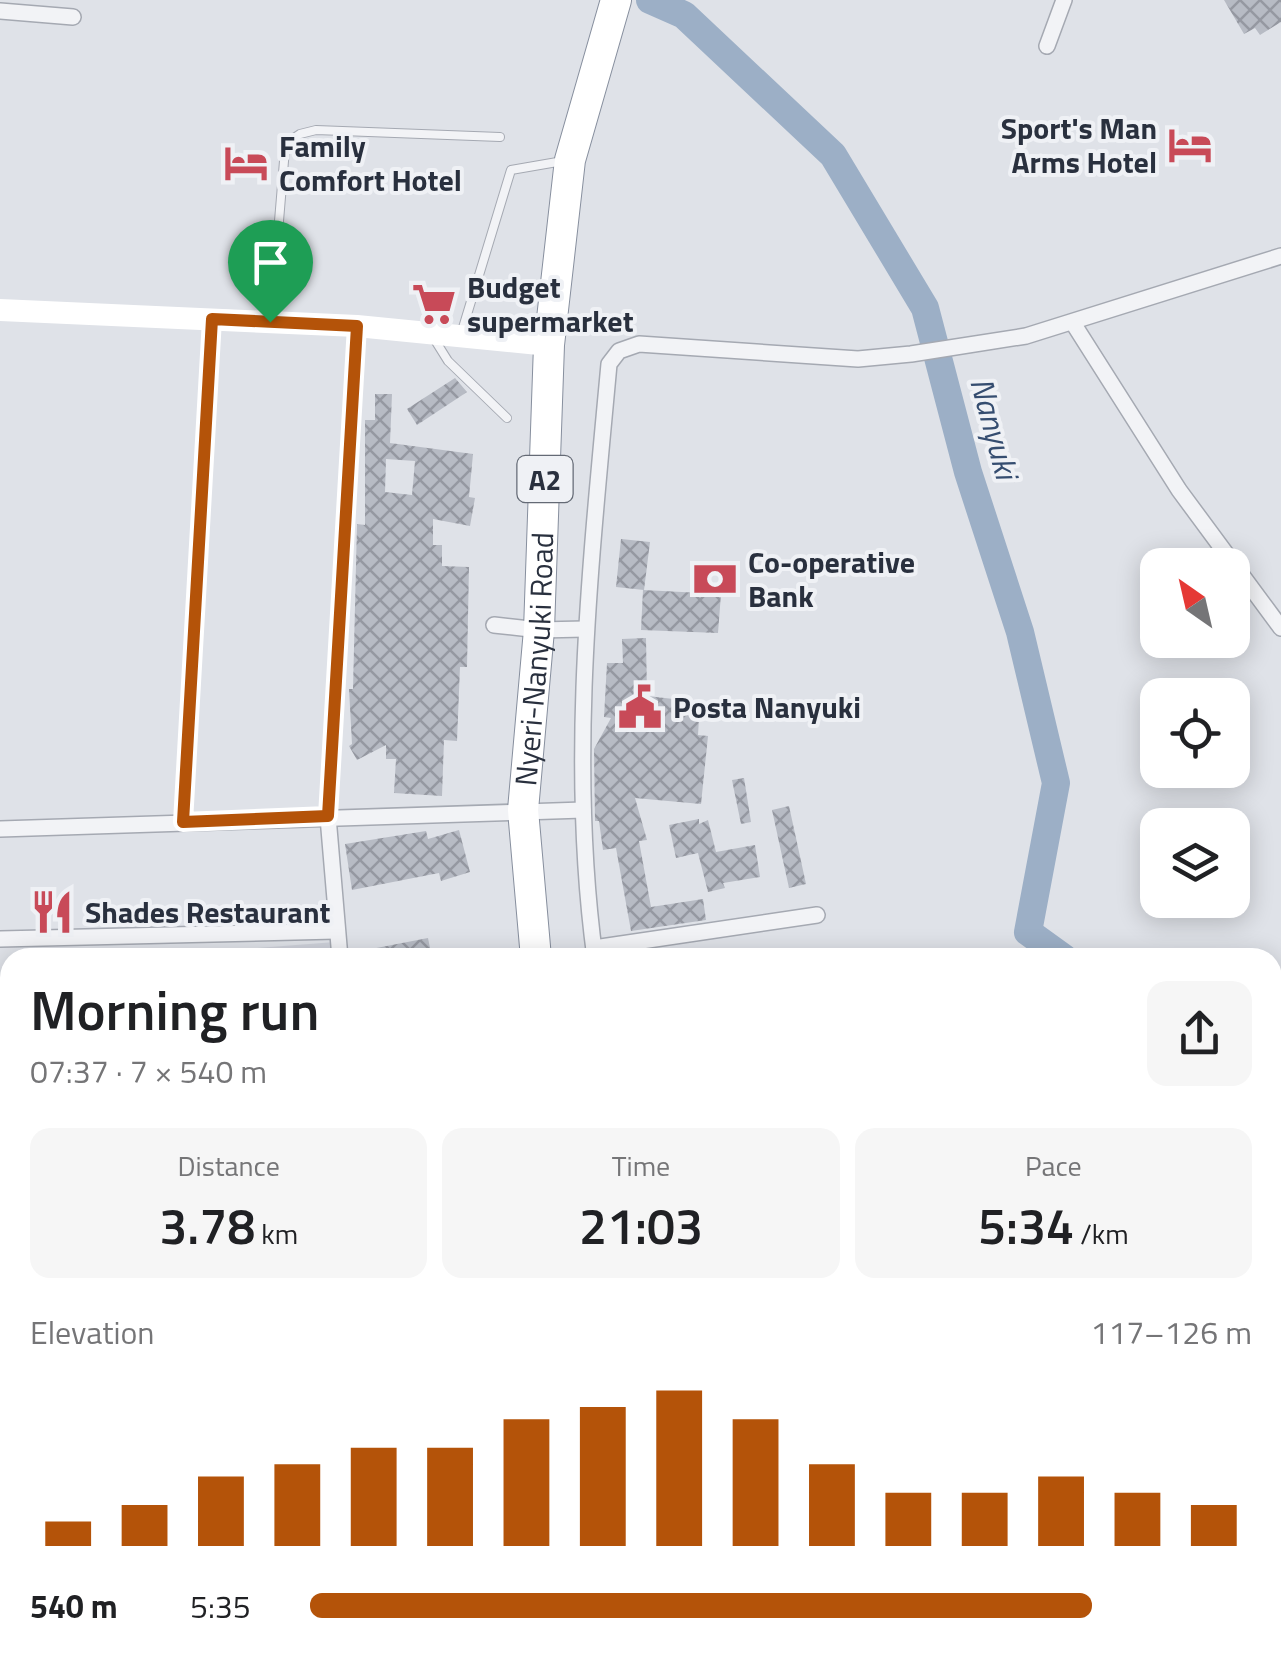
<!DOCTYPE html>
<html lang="en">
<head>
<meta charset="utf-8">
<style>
	:root { --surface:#fff; --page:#f6f6f6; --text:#202124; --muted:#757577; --accent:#b45309 }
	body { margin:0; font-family:"Titillium Web",sans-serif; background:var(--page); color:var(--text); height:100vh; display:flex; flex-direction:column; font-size:38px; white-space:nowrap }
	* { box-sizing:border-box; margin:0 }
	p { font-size:32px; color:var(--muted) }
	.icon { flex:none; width:55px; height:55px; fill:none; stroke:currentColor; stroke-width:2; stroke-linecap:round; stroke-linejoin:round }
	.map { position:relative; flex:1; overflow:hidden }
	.side { position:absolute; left:0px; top:948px; width:1282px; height:718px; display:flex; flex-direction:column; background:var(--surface); border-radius:30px 30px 0 0; box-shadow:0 5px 25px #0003 }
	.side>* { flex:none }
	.needle { width:65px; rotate:326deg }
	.fabs { position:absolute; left:1140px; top:548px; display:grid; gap:20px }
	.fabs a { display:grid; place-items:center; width:110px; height:110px; border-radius:20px; background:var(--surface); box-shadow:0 5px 25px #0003; font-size:50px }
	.pin { position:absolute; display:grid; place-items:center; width:85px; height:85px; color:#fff; margin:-102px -42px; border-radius:50% 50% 50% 0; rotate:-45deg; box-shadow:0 0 10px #0007 }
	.pin .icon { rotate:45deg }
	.round { display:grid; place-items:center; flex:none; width:105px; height:105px; border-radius:20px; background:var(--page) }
	.headline { display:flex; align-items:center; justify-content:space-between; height:170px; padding:0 30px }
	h1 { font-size:55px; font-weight:600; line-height:75px }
	.stats { display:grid; grid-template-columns:repeat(3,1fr); gap:15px; height:170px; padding:10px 30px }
	.stats div { display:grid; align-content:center; border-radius:20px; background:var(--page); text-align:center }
	.stats b { font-size:50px; font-weight:600 }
	.stats small { font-size:28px; font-weight:400 }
	.stats p { font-size:28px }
	.chart { height:280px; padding:20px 30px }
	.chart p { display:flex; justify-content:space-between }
	.chart svg { width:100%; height:180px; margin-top:10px; stroke:var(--accent); stroke-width:6 }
	ul { padding:0 30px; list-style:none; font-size:32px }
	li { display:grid; grid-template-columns:160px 120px 1fr; align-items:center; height:75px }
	li i { height:25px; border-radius:12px; background:var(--accent) }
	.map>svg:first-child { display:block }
	.built { fill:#ced1da }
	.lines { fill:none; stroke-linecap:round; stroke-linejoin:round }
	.river { stroke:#9cafc6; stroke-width:28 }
	.building { fill:url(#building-cross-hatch); fill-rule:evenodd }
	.lane-casing { stroke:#a5a9b2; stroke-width:10 }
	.street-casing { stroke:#a5a9b2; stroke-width:18 }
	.highway-casing { stroke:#878f9e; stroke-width:32 }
	.lane { stroke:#f2f3f6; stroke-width:8 }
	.street { stroke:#f2f3f6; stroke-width:15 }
	.secondary { stroke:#fff; stroke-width:22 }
	.highway { stroke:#fff; stroke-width:30 }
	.route-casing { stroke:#fff; stroke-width:20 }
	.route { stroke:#b45309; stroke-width:12 }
	.labels { text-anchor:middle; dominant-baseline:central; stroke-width:8; stroke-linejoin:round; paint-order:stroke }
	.shield { fill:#eff1f5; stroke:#646a75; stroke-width:2.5 }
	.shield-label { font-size:28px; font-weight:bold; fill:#29303e }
	.poi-label { font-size:30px; font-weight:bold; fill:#29303e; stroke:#eff1f5; text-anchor:start }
	.street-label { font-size:30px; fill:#29303e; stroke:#eff1f5 }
	.water-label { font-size:32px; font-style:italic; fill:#354d70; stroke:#eff1f5 }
</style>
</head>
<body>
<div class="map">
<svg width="1281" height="1664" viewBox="0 0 1281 1664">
	<defs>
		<pattern id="building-cross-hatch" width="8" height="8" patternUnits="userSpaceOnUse" patternTransform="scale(2.5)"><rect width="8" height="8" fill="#b7bbc4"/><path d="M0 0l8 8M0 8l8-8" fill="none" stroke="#9598a1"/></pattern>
	</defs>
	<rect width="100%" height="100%" fill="#dfe2e8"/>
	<polygon class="built" points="335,942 337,958 124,958"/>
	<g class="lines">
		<g class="river">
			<polyline points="650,0 684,15 833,155 925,308 968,472 1020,632 1056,783 1028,932 1064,958"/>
			<polyline points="1272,1643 1281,1642"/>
		</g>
	</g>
	<g class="building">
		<polygon points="1224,0 1281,0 1281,22 1260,35 1255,28 1244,34"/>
		<polygon points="455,378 467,392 417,425 407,409"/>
		<path d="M375,394H392L390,443L473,454L469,497L475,498L470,526L433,519V545H442V566L469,567L467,667H460L457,741L444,740L442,796L394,793L396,759H386V745L357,760L349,746L352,744L349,689H353L357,524L365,525V420H375ZM386,459L415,461L412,495L385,492Z"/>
		<polygon points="621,539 650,542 644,590 616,587"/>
		<polygon points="643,590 721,594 718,633 641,630"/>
		<polygon points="646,638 647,696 700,702 698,735 708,736 701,804 635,798 647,840 639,841 651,907 703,899 706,920 631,931 616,848 603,850 599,821 595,821 594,749 611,718 604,717 607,663 623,663 622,639"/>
		<polygon points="744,778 751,822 741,824 732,780"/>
		<polygon points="789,806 806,884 789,888 772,810"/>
		<polygon points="699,819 699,824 708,820 716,852 755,845 760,877 723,883 725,888 708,892 698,853 676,858 669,825"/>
		<polygon points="459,830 470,872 441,881 439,873 352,890 345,844 426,831 428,839"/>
		<polygon points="428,938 432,958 362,958 361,951"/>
	</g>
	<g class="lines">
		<g class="lane-casing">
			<g id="lane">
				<polyline points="271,317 285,149 291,140 300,134 316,130 500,137"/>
				<polyline points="462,331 511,170 563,161"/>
				<polyline points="433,337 448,361 507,418"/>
			</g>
		</g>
		<g class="street-casing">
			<g id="street">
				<polyline points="0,11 73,17"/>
				<polyline points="1047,46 1064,0"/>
				<polyline points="1073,323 1179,490 1281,628"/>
				<polyline points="494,625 539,630 585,629"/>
				<polyline points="183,822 212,319"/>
				<polyline points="0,829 583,810"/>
				<polyline points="0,939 336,931"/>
				<polyline points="594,948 817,915"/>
				<polyline points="340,958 328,817 357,326"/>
				<path d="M595,958C568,760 591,561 609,364L619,351L639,344L858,359L911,354L1026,336L1281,256"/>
				<polyline points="0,1077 10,1093"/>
				<polyline points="0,1200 10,1190"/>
				<polyline points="0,1360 10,1347"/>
				<polyline points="1272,1565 1281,1559"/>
				<polyline points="137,1655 138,1664"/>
				<polyline points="765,1655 770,1664"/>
				<polyline points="1013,1655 1013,1664"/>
				<polyline points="1204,1655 1204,1664"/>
				<polyline points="0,1661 10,1651"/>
			</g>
		</g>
		<g class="highway-casing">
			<g id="highway">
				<path id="s1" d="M536,958L523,810L539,630L549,345L570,160L616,0"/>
				<polyline points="593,1655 594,1664"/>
			</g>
		</g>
		<use href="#lane" class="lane"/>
		<use href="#street" class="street"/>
		<polyline class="secondary" points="0,310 357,326 549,345"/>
		<use href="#highway" class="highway"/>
	</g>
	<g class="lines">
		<g class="route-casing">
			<polygon id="route" points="212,319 357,326 328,816 183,822"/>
		</g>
		<use href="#route" class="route"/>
	</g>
	<defs>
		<g id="hotel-bare" transform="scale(3.45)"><path d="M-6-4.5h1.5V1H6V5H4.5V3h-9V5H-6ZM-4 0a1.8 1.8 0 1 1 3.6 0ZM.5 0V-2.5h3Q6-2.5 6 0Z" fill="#c84a58" stroke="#eff1f5" stroke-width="2.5" paint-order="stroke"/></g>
		<g id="supermarket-bare" transform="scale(3.45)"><path d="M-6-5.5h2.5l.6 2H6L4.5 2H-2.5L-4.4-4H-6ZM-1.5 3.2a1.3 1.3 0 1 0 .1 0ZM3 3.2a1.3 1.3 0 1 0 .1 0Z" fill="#c84a58" stroke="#eff1f5" stroke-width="2.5" paint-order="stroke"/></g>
		<g id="bank-bare" transform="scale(3.45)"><path d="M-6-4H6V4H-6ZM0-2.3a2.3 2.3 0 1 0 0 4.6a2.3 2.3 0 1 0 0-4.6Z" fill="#c84a58" stroke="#eff1f5" stroke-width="2.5" paint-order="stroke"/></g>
		<g id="civic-bare" transform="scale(3.45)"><path d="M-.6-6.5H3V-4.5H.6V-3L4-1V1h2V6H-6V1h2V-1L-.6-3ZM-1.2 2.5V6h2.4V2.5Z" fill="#c84a58" stroke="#eff1f5" stroke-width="2.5" paint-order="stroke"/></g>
		<g id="restaurant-bare" transform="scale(3.45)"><path d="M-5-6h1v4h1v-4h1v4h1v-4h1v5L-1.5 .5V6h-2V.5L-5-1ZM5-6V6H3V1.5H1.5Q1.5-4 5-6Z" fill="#c84a58" stroke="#eff1f5" stroke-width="2.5" paint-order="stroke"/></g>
	</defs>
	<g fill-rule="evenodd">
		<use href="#hotel-bare" x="1190" y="145"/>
		<use href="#hotel-bare" x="246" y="163"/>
		<use href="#supermarket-bare" x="434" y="304"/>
		<use href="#bank-bare" x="715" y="579"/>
		<use href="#civic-bare" x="640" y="707"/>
		<use href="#restaurant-bare" x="52" y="912"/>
	</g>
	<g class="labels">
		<rect class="shield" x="517.5" y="456" width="55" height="46" rx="8"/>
		<g class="shield-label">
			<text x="545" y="479">A2</text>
		</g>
		<g class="poi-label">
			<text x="1157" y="128" text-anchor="end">Sport's Man<tspan x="1157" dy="34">Arms Hotel</tspan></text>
			<text x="279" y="146">Family<tspan x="279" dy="34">Comfort Hotel</tspan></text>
			<text x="467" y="287">Budget<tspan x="467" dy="34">supermarket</tspan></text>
			<text x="748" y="562">Co-operative<tspan x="748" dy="34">Bank</tspan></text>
			<text x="673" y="707">Posta Nanyuki</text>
			<text x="85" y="912">Shades Restaurant</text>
		</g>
		<g class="street-label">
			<text stroke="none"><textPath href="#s1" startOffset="300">Nyeri-Nanyuki Road</textPath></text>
		</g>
		<g class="water-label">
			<text transform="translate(995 428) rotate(75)">Nanyuki</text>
		</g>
	</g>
</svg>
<div class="fabs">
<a><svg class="needle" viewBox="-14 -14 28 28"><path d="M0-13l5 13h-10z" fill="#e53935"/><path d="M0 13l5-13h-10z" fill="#757577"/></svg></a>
<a><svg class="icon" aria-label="locate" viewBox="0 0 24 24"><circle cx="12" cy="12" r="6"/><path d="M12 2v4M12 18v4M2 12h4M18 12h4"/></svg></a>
<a><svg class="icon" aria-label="layers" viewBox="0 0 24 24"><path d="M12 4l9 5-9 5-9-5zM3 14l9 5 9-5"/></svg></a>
</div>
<div class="pin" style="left:270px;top:322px;background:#1e9e55"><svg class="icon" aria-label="arrive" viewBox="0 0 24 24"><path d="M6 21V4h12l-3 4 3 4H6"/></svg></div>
<section class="side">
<div class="headline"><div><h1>Morning run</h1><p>07:37 · 7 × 540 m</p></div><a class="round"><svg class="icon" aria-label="share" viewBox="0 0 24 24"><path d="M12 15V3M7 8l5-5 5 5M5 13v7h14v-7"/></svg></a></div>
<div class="stats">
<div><p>Distance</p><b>3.78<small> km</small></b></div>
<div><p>Time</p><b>21:03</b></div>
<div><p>Pace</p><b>5:34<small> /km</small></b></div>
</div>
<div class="chart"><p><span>Elevation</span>117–126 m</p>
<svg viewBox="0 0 160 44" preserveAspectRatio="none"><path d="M5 44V38M15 44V34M25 44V27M35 44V24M45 44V20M55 44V20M65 44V13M75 44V10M85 44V6M95 44V13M105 44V24M115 44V31M125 44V31M135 44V27M145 44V31M155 44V34"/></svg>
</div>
<ul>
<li><b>540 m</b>5:35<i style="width:83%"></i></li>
</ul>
</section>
</div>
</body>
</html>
